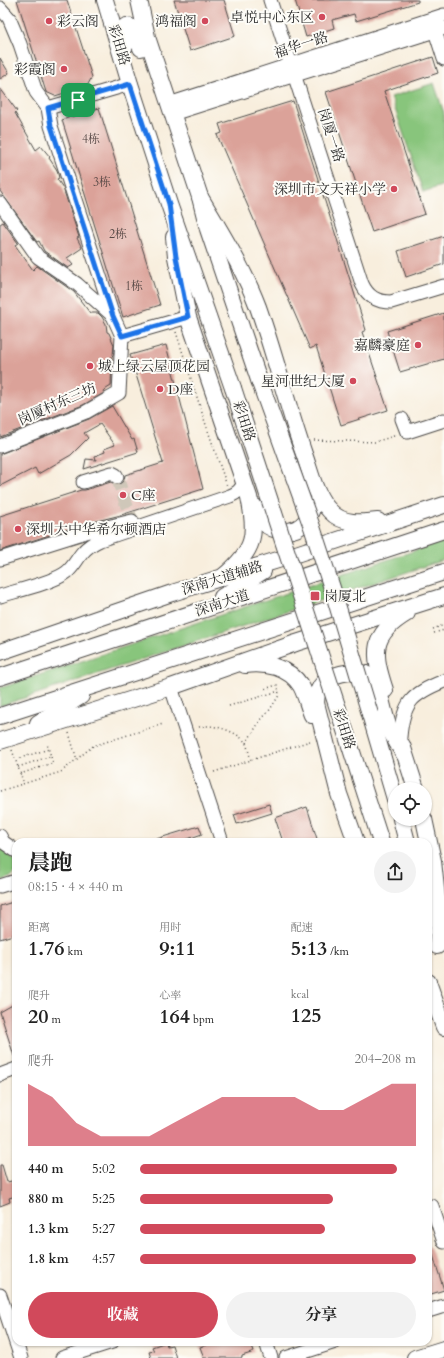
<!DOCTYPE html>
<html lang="zh">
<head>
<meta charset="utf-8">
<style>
	:root { --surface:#fff; --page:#f2f2f2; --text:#222; --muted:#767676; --accent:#d1495b }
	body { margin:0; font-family:Cardo,"Noto Serif SC",serif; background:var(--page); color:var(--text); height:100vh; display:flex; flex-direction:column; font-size:15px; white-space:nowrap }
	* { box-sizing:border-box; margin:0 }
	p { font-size:13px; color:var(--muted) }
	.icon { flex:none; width:22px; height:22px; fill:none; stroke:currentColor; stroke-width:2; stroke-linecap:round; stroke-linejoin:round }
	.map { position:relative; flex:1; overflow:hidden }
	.sheet { position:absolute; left:12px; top:838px; width:420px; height:508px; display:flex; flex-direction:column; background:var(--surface); border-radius:12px; box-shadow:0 1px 3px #0004 }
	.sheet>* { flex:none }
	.fabs { position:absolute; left:388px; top:782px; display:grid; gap:8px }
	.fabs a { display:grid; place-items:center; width:44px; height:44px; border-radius:50%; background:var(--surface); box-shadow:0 1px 3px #0004; font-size:20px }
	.pin { position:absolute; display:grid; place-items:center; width:34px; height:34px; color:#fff; margin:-17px; border-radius:8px; box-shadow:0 2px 6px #0006 }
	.round { display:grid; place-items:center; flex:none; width:42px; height:42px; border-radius:21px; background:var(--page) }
	.overview { display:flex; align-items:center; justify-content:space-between; height:68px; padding:0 16px }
	h1 { font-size:22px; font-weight:700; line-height:30px }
	.metrics { display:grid; grid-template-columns:repeat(3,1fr); gap:6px; height:68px; padding:4px 16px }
	.metrics div { display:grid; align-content:center }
	.metrics b { font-size:20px; font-weight:700 }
	.metrics small { font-size:11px; font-weight:400 }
	.metrics p { font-size:11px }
	.chart { height:112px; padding:8px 16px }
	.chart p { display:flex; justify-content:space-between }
	.chart svg { width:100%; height:72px; margin-top:4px; fill:var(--accent); opacity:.7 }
	.cta { display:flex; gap:8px; margin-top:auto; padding:8px 16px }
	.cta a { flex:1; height:46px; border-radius:24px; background:var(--accent); color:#fff; font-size:16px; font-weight:700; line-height:46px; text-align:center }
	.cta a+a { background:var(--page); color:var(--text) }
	ul { padding:0 16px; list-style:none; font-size:13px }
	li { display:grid; grid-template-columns:64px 48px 1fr; align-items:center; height:30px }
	li i { height:10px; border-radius:5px; background:var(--accent) }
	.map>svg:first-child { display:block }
	.green { fill:#88c57b; stroke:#5a7853 }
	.building { fill:#dba299 }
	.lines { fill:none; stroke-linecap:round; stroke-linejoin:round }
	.minor-tunnel { stroke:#cfc7b9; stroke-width:13; stroke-dasharray:13 6; stroke-linecap:butt }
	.minor-casing { stroke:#4a4846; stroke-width:15 }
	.major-casing { stroke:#4a4846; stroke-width:18 }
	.path { stroke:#4a4846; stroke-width:1.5; stroke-dasharray:1 3; stroke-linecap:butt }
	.minor { stroke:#fff; stroke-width:13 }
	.major { stroke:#fff; stroke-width:16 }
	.major-bridge-casing { stroke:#4a4846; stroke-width:18; stroke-linecap:butt }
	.major-bridge { stroke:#fff; stroke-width:16 }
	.route-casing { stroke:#fff; stroke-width:8 }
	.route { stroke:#1a73e8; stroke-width:5 }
	.poi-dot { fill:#d1495b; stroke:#fdfcf7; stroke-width:1.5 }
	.labels { text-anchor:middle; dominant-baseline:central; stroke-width:4; stroke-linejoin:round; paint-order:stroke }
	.number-label { font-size:12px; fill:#574946 }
	.poi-label { font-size:14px; fill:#2b2b2b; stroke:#fdfcf7; text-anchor:end }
	.street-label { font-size:14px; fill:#2b2b2b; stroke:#fdfcf7 }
</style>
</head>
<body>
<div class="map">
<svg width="444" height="1358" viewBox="0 0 444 1358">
	<rect width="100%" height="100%" fill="#fdfcf7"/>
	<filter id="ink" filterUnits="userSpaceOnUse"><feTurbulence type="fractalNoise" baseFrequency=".025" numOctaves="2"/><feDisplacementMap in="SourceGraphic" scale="8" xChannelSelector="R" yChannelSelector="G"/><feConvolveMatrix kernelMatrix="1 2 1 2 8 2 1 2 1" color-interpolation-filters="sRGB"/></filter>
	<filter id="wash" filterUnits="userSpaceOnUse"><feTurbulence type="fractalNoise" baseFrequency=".012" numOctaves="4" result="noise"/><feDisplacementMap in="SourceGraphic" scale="16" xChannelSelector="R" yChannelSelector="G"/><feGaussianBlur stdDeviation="0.9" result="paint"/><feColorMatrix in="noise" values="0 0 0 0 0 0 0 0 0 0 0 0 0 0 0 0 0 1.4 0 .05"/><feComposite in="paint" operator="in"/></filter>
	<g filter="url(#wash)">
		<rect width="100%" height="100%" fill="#f8eedd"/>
		<g class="green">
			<polygon points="434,83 444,113 444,185 423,192 391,97"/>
			<polygon points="444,541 444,560 0,706 0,688"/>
			<polygon points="0,847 16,861 16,872 11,877 0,881"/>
		</g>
		<g id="blocks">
			<g class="building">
				<polygon points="17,0 67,0 92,77 87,86 55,96 46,92"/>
				<polygon points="174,0 224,0 235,36 190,51"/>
				<polygon points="295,0 418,0 418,2 356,21 354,14 332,20 334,28 306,37"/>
				<polygon points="433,57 438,73 384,91 425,214 372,232 326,92"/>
				<polygon points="0,58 9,73 0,79"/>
				<polygon points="0,88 17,111 15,113 36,150 41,146 50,157 49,158 57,170 59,178 57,179 63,188 79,237 77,238 82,248 67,258 73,265 68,268 44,251 39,241 37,242 0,191"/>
				<polygon points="293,101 366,330 362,332 388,410 341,425 316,346 310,349 217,135 222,133 219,124"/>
				<polygon points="99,108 160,305 123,317 62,120"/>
				<polygon points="3,222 18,243 15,245 33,270 37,266 74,292 90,313 98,313 102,317 106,324 107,332 109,333 114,345 113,355 112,356 111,386 103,391 104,393 83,405 0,437 0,224"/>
				<polygon points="444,236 444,264 406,277 398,251"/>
				<polygon points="444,313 444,359 400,372 387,331"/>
				<polygon points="166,345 203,489 121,515 84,524 0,551 0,516 81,490 85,490 111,482 116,485 120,484 124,481 125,475 163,463 130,355"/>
				<polygon points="112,406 132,440 134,439 138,452 84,469 86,459 96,460 95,456 105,452 104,449 115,445 100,424 84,433 88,438 71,455 38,474 35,468 0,486 0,454 89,419"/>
				<polygon points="269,804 272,813 237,824 234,815"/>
				<polygon points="307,807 318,842 283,842 275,818"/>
				<polygon points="199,826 202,834 179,842 154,842 153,840"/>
				<polygon points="16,901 16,934 0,939 0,906"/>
				<polygon points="16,1003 16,1056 14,1056 0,1012"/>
				<polygon points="0,1165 2,1165 7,1182 16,1180 16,1196 9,1198 10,1202 0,1206"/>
				<polygon points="428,1246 430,1246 444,1290 428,1295"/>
				<polygon points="166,1342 167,1346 172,1345 176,1358 151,1358 149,1352 154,1351 152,1347"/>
				<polygon points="215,1342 250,1342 254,1352 242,1356 242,1358 204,1358 200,1347"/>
			</g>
		</g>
	</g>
	<g filter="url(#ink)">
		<use href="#blocks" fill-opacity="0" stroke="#4a4846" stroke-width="1"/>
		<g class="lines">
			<polyline class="minor-tunnel" points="117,477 132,521"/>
			<g class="minor-casing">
				<g id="minor">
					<path d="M270,0L362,284C368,297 377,302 391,302L444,286"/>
					<polyline points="0,8 9,18 20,44 36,92 48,108 51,126 113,316 122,336 119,393 86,412 0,446"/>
					<polyline points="435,31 444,59"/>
					<polyline points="169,104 444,15"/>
					<polyline points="48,108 130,84"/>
					<polyline points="172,114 444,28"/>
					<polyline points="0,203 38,257 77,284 112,315"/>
					<polyline points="122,336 188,317"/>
					<polyline points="402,419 407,432 444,420"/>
					<polyline points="83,482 112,473 116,475 117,477"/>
					<polyline points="0,559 86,532 132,521"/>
					<path d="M0,596C16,591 55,582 67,572C74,566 77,559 82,553C87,547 93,543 100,540L230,496C237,493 241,490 244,482"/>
					<polyline points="171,687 222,842"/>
					<path d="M400,737C403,702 412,694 444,681"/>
					<polyline points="0,836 3,842 16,851"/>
					<polyline points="0,886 16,881"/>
					<polyline points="0,1075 16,1069"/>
					<polyline points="428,1207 432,1206 444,1242"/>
					<polyline points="0,1295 21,1358"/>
					<polyline points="428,1311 444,1306"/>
					<polyline points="266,1342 271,1358"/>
					<polyline points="62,1358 112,1342"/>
					<polyline points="286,1358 335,1342"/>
				</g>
			</g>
			<g class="major-casing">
				<g id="major">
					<polyline points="105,0 130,84 169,204 233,388"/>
					<polyline points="139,0 147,37 200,197 208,229 259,380"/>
					<path d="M125,46C124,39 120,32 126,26C137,26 138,39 141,48"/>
					<path d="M200,197C221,233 243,267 258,307C275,355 287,405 304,454C311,473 315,496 330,511C343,525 361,523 378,521"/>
					<path d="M174,237L176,257L188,317L249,497C257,535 255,550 224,576"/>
					<path d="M254,506C256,511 259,517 263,522C274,533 294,535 305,522C309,517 311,512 313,506"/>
					<polyline points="222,597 263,571"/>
					<polyline points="0,652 172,593 281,559 444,505"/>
					<path d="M245,665C266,662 289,667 301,686C306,695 308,706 312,715"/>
					<polyline points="0,677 444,530"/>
					<path d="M385,690C373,653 370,635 407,613"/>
					<polyline points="370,714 395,799"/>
					<polyline points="0,716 444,572"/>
					<polyline points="38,723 81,696"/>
					<polyline points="343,724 381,842"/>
					<polyline points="0,741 171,687 296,643 444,596"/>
					<polyline points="402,745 416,789"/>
					<polyline points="401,819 407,842"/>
					<polyline points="424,819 433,861 439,916 437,946"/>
					<path d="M356,842L339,794L316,703C316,695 319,687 325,681C335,673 362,667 371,678C382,691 383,715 390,730C394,738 399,746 404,754"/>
					<polyline points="428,982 444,1027"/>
					<polyline points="415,1358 444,1349"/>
				</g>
			</g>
			<g class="path">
				<polyline points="176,332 205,422 227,486"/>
				<polyline points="314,440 375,442 397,435"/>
				<polyline points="433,629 444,625"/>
				<polyline points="434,633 444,630"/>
				<polyline points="229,706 279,691"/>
				<path d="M199,727C211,723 237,731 245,742C248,747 249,754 251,760"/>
				<polyline points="69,733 77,760"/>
				<polyline points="246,743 260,721 269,711 278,697 279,691 277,685 264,689"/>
				<polyline points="12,750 24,784"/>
				<polyline points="20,758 49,749"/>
				<polyline points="18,767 51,756"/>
				<polyline points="214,772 310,741"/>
				<polyline points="20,774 53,763 47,744"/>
				<polyline points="0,791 61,772 93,746 163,724"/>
			</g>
			<use href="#minor" class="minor"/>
			<use href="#major" class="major"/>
			<g class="major-bridge-casing">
				<g id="major-bridge">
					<polyline points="259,380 312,527 333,591 370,714"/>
					<polyline points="233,388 343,724"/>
				</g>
			</g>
			<use href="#major-bridge" class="major-bridge"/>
		</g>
	</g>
	<g class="lines" filter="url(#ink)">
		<g class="route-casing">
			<polygon id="route" points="130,84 169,204 176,257 188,317 122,336 113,316 51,126 48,108"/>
		</g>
		<use href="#route" class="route"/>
	</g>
	<g class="poi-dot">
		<circle cx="322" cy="17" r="4"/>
		<circle cx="49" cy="21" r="4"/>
		<circle cx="205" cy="21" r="4"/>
		<circle cx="64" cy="69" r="4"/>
		<circle cx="394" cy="189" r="4"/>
		<circle cx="418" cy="345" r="4"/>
		<circle cx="90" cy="366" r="4"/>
		<circle cx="353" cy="381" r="4"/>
		<circle cx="160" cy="389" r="4"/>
		<circle cx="123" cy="495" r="4"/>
		<circle cx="18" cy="529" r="4"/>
		<rect x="310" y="591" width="10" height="10" rx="2"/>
	</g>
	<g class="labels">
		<g class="number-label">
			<text x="91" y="139">4栋</text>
			<text x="102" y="182">3栋</text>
			<text x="118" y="234">2栋</text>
			<text x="134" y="286">1栋</text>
		</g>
		<g class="poi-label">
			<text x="314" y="17">卓悦中心东区</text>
			<text x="57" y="21" text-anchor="start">彩云阁</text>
			<text x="197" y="21">鸿福阁</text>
			<text x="56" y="69">彩霞阁</text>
			<text x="386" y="189">深圳市文天祥小学</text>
			<text x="410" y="345">嘉麟豪庭</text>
			<text x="98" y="366" text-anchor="start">城上绿云屋顶花园</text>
			<text x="345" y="381">星河世纪大厦</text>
			<text x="168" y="389" text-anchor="start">D座</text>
			<text x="131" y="495" text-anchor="start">C座</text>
			<text x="26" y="529" text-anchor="start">深圳大中华希尔顿酒店</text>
			<text x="324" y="596" text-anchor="start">岗厦北</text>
		</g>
		<g class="street-label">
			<text transform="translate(119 45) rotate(73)">彩田路</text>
			<text transform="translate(301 45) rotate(-18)">福华一路</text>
			<text transform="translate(331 135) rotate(72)">岗厦一路</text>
			<text transform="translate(57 404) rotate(-24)">岗厦村东三坊</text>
			<text transform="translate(244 421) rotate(72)">彩田路</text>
			<text transform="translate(222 578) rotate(-17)">深南大道辅路</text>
			<text transform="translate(222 603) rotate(-18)">深南大道</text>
			<text transform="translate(344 729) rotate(72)">彩田路</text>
		</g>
	</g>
</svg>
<div class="fabs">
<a><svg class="icon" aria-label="locate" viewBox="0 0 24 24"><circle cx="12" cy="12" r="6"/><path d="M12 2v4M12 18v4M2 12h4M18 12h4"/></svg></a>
</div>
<div class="pin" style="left:78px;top:100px;background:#1e9e55"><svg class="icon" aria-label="arrive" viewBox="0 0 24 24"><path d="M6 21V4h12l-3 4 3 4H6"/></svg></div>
<section class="sheet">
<div class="overview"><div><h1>晨跑</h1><p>08:15 · 4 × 440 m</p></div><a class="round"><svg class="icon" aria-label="share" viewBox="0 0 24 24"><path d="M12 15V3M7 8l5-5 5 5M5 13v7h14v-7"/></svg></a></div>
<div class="metrics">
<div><p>距离</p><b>1.76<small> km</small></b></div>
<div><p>用时</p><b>9:11</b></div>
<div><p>配速</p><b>5:13<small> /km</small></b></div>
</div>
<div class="metrics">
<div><p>爬升</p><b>20<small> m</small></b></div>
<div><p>心率</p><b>164<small> bpm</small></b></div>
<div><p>kcal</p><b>125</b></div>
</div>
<div class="chart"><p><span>爬升</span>204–208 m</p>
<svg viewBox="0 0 160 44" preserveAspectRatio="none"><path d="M0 44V6L10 14L20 30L30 38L40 38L50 38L60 30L70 22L80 14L90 14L100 14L110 14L120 22L130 22L140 14L150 6L160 6V44z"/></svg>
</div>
<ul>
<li><b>440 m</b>5:02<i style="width:93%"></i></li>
<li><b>880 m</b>5:25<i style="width:70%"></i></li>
<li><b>1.3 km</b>5:27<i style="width:67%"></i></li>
<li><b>1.8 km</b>4:57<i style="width:100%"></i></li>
</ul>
<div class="cta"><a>收藏</a><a>分享</a></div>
</section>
</div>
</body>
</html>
